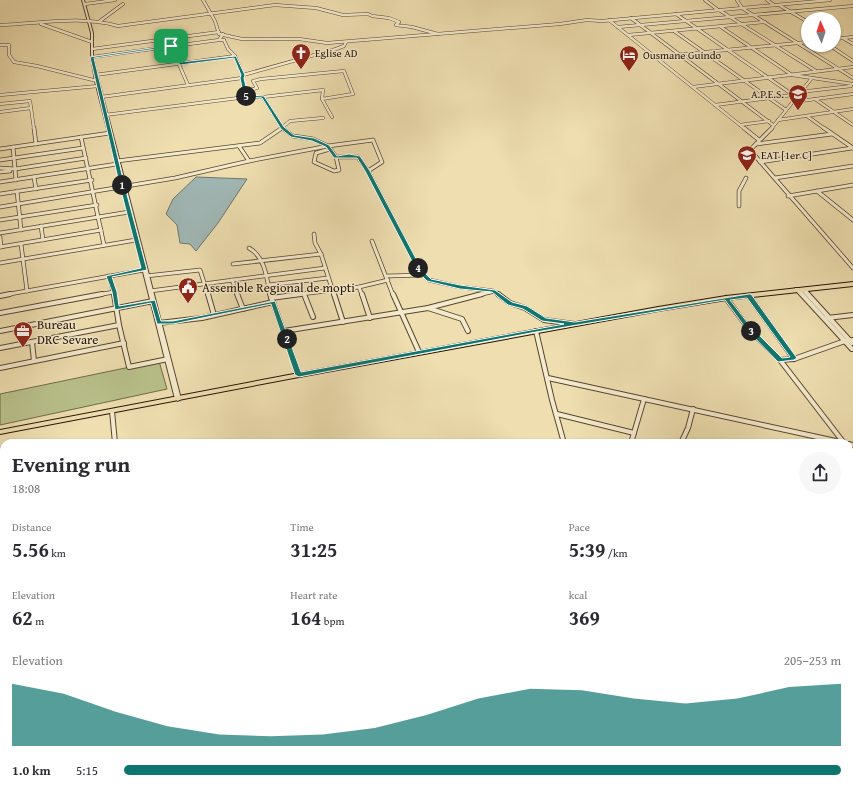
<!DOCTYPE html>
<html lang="en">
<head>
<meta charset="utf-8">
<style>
	:root { --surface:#fff; --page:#f7f7f7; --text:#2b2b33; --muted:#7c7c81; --accent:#0f766e }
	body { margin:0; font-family:"Gentium Book Plus",serif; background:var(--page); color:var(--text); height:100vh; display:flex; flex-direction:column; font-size:15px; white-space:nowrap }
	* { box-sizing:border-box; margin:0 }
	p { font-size:13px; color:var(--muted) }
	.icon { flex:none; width:22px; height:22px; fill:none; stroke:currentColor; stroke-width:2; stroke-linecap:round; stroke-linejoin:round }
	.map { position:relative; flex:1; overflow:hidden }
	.sheet { position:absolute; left:0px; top:439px; width:853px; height:354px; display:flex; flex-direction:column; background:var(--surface); border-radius:12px 12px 0 0; box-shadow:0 1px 3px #0004 }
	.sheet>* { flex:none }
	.needle { width:26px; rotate:357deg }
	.buttons { position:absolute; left:801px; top:12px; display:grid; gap:8px }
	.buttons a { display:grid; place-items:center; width:40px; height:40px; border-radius:50%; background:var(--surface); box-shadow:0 1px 3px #0004; font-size:20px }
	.pin { position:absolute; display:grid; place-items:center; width:34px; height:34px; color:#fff; margin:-17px; border-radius:8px; box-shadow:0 2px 6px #0006 }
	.km { position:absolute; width:20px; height:20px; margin:-10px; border-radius:50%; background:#222; color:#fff; font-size:11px; line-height:20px; text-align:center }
	.round { display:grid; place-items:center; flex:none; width:42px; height:42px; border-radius:21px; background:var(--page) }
	.overview { display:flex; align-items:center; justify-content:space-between; height:68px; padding:0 12px }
	h1 { font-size:22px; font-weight:800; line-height:30px }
	.figures { display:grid; grid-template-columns:repeat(3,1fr); gap:6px; height:68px; padding:4px 12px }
	.figures div { display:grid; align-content:center }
	.figures b { font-size:20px; font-weight:800 }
	.figures small { font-size:11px; font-weight:400 }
	.figures p { font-size:11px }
	.chart { height:112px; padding:8px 12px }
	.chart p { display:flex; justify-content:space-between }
	.chart svg { width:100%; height:72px; margin-top:4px; fill:var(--accent); opacity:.7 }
	ul { padding:0 12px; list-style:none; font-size:13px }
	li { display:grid; grid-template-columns:64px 48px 1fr; align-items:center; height:30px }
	li i { height:10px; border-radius:5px; background:var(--accent) }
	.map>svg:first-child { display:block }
	.green { fill:#b9c18b; stroke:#6f6a48 }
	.water { fill:#a1b9b8; stroke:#6f7770 }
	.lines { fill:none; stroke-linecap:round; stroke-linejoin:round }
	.minor-far3-casing { stroke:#574630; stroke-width:3.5 }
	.minor-far2-casing { stroke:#574630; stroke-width:4.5 }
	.minor-far1-casing { stroke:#574630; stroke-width:6 }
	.minor-casing { stroke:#574630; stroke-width:7 }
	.tertiary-casing { stroke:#574630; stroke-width:2 }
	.primary-casing { stroke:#251405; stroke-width:2 }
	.minor-far3 { stroke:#f4eacc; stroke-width:2.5 }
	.minor-far2 { stroke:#f4eacc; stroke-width:3 }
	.minor-far1 { stroke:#f4eacc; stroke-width:4 }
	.minor { stroke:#f4eacc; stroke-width:5 }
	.tertiary { fill:#f4eacc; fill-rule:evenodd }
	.primary { fill:#eedeb0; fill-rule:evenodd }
	.route { fill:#0f766e; stroke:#fff; fill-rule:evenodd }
	.labels { text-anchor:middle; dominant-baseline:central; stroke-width:3; stroke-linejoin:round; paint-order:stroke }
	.far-poi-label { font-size:11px; fill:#251405; stroke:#f4eacc; text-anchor:start }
	.poi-label { font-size:13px; fill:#251405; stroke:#f4eacc; text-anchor:start }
</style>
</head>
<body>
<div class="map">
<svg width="853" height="793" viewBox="0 0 853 793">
	<rect width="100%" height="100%" fill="#eedeb0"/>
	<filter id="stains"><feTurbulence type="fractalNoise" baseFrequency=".005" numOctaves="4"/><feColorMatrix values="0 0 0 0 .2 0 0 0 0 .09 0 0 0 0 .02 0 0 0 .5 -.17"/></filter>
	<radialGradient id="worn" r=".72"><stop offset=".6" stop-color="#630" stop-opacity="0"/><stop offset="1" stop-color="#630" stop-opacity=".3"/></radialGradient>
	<polygon class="green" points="159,361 167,389 0,425 0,394"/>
	<polygon class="water" points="196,177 247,179 218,223 196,251 190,244 180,243 177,225 166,214 173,199"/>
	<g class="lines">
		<g class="minor-far3-casing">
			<g id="minor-far3">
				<polyline points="203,0 215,21 219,34 242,39 299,39 327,43 560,24 587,20 602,21 830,0"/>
				<polyline points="705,0 718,10"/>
				<polyline points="737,0 742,8 853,78"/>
				<polyline points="767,0 774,5"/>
				<polyline points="85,4 115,0"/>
				<polyline points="779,5 808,22"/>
				<polyline points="719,10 816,71"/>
				<polyline points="676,14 796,97"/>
				<polyline points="631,18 773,125"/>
				<polyline points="609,20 745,129"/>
				<polyline points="100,21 123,4"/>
				<polyline points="41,24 92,42"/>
				<path d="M0,25C40,24 79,15 118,26L275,5L316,8L343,15L368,14L372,16L389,18L399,22L396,25L412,27L438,34"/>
				<polyline points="618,27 853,6"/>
				<polyline points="721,27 792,75 853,84"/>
				<polyline points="674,31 786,110"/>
				<polyline points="628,35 765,22"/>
				<polyline points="843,38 853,44"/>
				<polyline points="834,39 853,37"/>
				<polyline points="219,40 224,40 228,49 235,56"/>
				<polyline points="0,45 9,45 9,55 14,62 37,66 97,81"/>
				<polyline points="829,45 853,61"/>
				<polyline points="171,46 188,85"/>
				<polyline points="92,49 219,32"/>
				<polyline points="92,57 219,40 223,34"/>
				<polyline points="655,57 808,42"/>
				<polyline points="95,75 235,56 243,75 242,78"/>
				<polyline points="243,75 336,49 344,46 346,42"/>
				<polyline points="693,87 853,67"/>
				<polyline points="245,91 257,88 253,81 261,79 344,71 353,94 322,99 332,117"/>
				<polyline points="800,92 851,86"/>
				<polyline points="0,95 98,86"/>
				<polyline points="101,97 242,78 246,97 105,115"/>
				<polyline points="246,97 263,97 283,129"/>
				<polyline points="263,97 323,90 322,99"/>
				<polyline points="815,99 853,125"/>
				<polyline points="793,102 853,94"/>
				<polyline points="0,104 30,101 34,129"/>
				<polyline points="715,105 792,95"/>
				<polyline points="0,112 31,108"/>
				<polyline points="807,116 825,129"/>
				<polyline points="778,120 853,109"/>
				<polyline points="740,125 769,121"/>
				<polyline points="280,129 290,121 323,118"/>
				<polyline points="771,129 812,78"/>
			</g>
		</g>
		<g class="minor-far2-casing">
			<g id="minor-far2">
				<polyline points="34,128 36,144"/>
				<polyline points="282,128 293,136 313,139 328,146 336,157 358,157 368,171"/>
				<polyline points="744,128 759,140"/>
				<polyline points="772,128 750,150 853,268"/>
				<polyline points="824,128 853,148"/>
				<polyline points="81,137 104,245"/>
				<polyline points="756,144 832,134"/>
				<polyline points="239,146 249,161"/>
				<polyline points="13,147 16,180"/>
				<polyline points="0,149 110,133"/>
				<polyline points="330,149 316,153 314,162 334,171 339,170 336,157"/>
				<polyline points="0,160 83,148"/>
				<polyline points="117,161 260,143 282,128"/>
				<polyline points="760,162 852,148"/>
				<polyline points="0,168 15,169 86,158"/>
				<polyline points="0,172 10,171"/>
				<polyline points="34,177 36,189"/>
				<polyline points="775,178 853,166"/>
				<polyline points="0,182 117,164"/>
				<polyline points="17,191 21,230"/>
				<polyline points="817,191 853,220"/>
				<polyline points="0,194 92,180"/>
				<polyline points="788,196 853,185"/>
				<polyline points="739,206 739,191 746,178"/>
				<polyline points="0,207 175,178 249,161 328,146 373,140 382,162 368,171 420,271 429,280 460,287 493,291 499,295"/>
				<polyline points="0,220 97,205"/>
				<polyline points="41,226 43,240"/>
				<polyline points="0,233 129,212"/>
				<polyline points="314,234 315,243 321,254 334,295"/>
				<polyline points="0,237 1,247"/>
				<polyline points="372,241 393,295"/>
				<polyline points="21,244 27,291"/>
				<polyline points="0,247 101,230"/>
				<path d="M249,248C265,257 267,278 270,295"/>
				<polyline points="0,263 136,240"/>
				<polyline points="233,264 321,254"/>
				<polyline points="109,276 114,295"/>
				<polyline points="146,276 200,270 208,295"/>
				<polyline points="387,276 424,275"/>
				<polyline points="232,280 238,295"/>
				<polyline points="268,285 328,278"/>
				<polyline points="359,287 362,295"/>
				<polyline points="150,291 325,268"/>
				<polyline points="4,295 144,270"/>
				<polyline points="97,295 114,292"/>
				<polyline points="293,295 359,287 388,280"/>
				<polyline points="478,295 491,292"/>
			</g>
		</g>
		<g class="minor-far1-casing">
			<g id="minor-far1">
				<polyline points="114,294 119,325 129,367 168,359"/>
				<polyline points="208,294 214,315"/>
				<polyline points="237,294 243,309"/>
				<polyline points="270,294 299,375"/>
				<polyline points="304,294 313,317"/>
				<polyline points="334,294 343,322"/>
				<polyline points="362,294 370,318"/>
				<polyline points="393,294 419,352"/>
				<polyline points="498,294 510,303 525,308 544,320 574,324"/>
				<polyline points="0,296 10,294"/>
				<polyline points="749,296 794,359"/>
				<polyline points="271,298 301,294"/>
				<polyline points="726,298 749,329 780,360 844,443"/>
				<polyline points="428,308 482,294"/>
				<polyline points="0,313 102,294"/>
				<polyline points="827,318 853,315"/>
				<polyline points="159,323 202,318 273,302"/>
				<polyline points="0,331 153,301"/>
				<polyline points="284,331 428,308 462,319 468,331"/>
				<polyline points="536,331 552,400 564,443"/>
				<polyline points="32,342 34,361"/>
				<polyline points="0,348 119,325"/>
				<polyline points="780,360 794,359 845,341 853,340"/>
				<polyline points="0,368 124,343"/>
				<polyline points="548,378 845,443"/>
				<polyline points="112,411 115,443"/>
				<polyline points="557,414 634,433"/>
				<polyline points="631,443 644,399"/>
				<polyline points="681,443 688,428 693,409"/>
				<polyline points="849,444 853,445"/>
				<polyline points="849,482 853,483"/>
			</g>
		</g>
		<g class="minor-casing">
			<g id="minor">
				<polyline points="849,519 853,520"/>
				<polyline points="849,558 853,559"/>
				<polyline points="849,602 853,603"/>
				<polyline points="0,651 4,650"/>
				<polyline points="849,714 853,716"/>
				<polyline points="849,748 853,747"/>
				<polyline points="107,789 107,793"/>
				<polyline points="487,789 488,793"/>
				<polyline points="650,789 651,793"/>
				<polyline points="811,789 812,793"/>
			</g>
		</g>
		<g class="tertiary-casing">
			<g id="tertiary">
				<polygon points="82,0 84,0 93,33 93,57 99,81 181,399 178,401 175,399 95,81 91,57 91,33"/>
				<polygon points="795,288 799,288 853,347 853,351 851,351 795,290"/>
				<polygon points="801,288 805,288 853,341 853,345 851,345 801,290"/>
			</g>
		</g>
		<g class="primary-casing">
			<polygon id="primary" points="853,282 853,286 726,300 658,311 299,377 0,434 0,430 299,373 658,307 726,296"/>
		</g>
		<use href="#minor-far3" class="minor-far3"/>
		<use href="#minor-far2" class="minor-far2"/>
		<use href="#minor-far1" class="minor-far1"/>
		<use href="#minor" class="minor"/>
		<use href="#tertiary" class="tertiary"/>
		<use href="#primary" class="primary"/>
	</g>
	<path class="route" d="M171,45L181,62L236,56L245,75L244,78L248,95L264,96L284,127L294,135L314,138L329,145L337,156L349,154L360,156L370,171L422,270L431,279L460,285L495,290L512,302L527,306L546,318L575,322L749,294H751L797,358L794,360L778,362L747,330L725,300L536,332L299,377L295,375L271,304L173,324H157L151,303L115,310L112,292L106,276L141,268L120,187L90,57ZM169,47L180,65L234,58L241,75L240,78L244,97L262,98L281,129L291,137L312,141L326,147L334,158H357L365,171L417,271L427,281L460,289L492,292L508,305L523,309L542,321L564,324L301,372L275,301L173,321H161L155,300L119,306L117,292L112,277L147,270L125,187L94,58ZM747,298L790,357L782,358L751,327L730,300Z"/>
	<defs>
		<g id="church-pin" transform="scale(1)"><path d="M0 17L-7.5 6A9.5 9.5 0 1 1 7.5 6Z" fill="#8f2418" stroke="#f4eacc"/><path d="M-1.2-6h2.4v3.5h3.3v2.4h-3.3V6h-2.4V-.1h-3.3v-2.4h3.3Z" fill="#fff"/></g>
		<g id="hotel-pin" transform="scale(1)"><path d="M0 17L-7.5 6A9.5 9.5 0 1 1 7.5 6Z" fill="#8f2418" stroke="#f4eacc"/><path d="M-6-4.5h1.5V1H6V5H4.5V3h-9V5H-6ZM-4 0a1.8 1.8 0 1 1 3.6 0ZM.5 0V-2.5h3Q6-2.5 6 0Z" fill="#fff"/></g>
		<g id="school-pin" transform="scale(1)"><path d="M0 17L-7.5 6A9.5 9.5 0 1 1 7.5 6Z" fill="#8f2418" stroke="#f4eacc"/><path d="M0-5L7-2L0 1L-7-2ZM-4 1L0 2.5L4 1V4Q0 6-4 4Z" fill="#fff"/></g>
		<g id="civic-pin" transform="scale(1)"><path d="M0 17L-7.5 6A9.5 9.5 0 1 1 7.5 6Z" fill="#8f2418" stroke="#f4eacc"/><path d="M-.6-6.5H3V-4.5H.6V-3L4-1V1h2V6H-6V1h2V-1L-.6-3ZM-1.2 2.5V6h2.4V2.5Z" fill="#fff"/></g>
		<g id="office-pin" transform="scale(1)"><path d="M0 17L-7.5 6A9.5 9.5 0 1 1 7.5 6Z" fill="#8f2418" stroke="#f4eacc"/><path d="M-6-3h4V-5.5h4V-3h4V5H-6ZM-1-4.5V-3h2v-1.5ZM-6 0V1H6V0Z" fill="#fff"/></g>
	</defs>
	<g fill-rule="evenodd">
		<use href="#church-pin" x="301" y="53"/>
		<use href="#hotel-pin" x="629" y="55"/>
		<use href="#school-pin" x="798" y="94"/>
		<use href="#school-pin" x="747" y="155"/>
		<use href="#civic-pin" x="188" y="287"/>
		<use href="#office-pin" x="23" y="331"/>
	</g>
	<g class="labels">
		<g class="far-poi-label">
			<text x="315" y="53">Eglise AD</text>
			<text x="643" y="55">Ousmane Guindo</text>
			<text x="784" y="94" text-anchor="end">A.P.E.S.</text>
			<text x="761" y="155">EAT [1er C]</text>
		</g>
		<g class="poi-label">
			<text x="202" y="287">Assemble Regional de mopti</text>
			<text x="37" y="324">Bureau<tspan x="37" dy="15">DRC Sevare</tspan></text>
		</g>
	</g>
	<rect width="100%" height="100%" filter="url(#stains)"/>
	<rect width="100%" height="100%" fill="url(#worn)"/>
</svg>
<div class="buttons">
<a><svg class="needle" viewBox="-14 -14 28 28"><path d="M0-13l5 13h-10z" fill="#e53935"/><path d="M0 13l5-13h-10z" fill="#7c7c81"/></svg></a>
</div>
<div class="pin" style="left:171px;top:46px;background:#1e9e55"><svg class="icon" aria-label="arrive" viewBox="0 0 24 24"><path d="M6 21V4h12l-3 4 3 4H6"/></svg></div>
<b class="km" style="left:122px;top:185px">1</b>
<b class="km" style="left:287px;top:339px">2</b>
<b class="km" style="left:751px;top:331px">3</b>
<b class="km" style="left:418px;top:268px">4</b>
<b class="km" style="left:246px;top:96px">5</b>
<section class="sheet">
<div class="overview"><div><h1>Evening run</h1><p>18:08</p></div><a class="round"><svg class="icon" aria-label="share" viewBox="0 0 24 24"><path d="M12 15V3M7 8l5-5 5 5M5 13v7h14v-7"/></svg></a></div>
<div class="figures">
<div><p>Distance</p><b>5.56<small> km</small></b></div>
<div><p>Time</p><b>31:25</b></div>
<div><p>Pace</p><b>5:39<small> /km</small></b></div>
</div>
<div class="figures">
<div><p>Elevation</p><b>62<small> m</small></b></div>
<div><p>Heart rate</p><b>164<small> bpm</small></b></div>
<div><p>kcal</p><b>369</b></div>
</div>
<div class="chart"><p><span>Elevation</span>205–253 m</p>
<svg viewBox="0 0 160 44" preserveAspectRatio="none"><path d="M0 44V6L10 12L20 23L30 32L40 37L50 38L60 37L70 33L80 25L90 15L100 9L110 10L120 15L130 18L140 15L150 8L160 6V44z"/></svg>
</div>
<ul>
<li><b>1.0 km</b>5:15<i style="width:100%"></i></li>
</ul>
</section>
</div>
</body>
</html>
